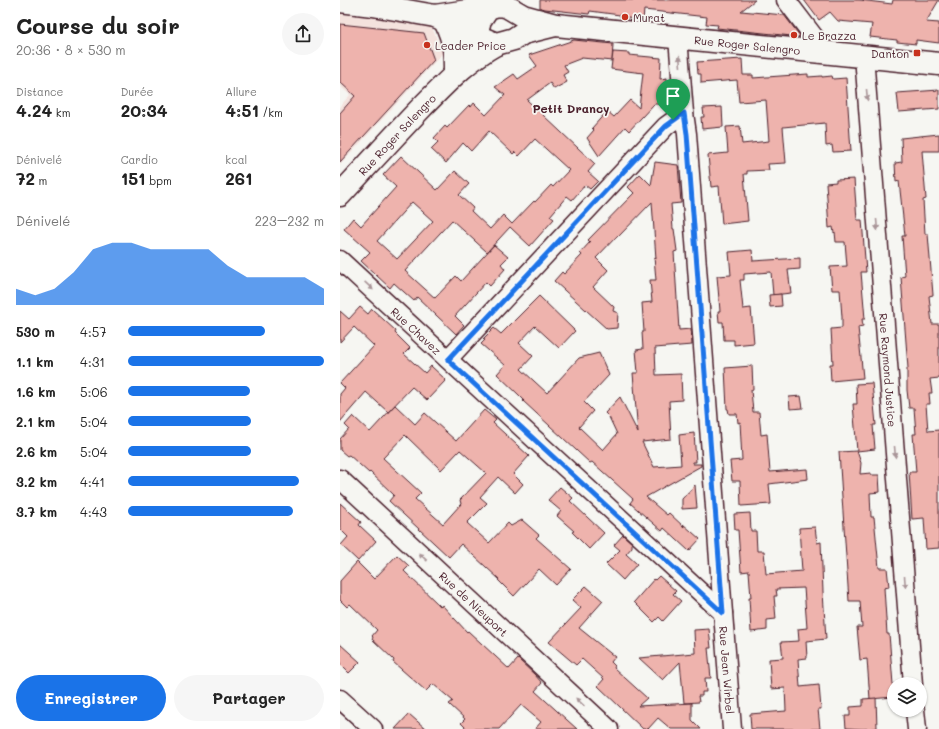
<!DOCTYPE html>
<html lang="fr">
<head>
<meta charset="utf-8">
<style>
	:root { --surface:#fff; --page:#f6f6f6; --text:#222; --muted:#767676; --accent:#1a73e8 }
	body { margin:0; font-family:Mali,sans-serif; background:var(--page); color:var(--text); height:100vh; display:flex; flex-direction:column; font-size:15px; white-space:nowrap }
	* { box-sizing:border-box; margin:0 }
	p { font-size:13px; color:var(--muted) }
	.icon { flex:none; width:22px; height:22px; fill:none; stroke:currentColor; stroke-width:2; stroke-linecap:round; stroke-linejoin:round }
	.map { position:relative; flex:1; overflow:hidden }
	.panel { display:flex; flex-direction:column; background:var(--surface); width:340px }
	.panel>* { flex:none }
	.buttons { position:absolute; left:547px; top:677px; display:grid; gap:8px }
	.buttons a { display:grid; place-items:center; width:40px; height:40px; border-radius:50%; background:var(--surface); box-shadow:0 1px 3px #0004; font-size:20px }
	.pin { position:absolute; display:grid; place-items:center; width:34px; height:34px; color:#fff; margin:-41px -17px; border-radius:50% 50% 50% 0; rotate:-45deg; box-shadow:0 0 4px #0007 }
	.pin .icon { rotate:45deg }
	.round { display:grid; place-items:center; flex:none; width:42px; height:42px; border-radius:21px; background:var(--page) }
	.overview { display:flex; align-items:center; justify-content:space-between; height:68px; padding:0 16px }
	h1 { font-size:22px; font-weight:800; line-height:30px }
	.stats { display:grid; grid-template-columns:repeat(3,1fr); gap:6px; height:68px; padding:4px 16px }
	.stats div { display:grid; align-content:center }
	.stats b { font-size:17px; font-weight:800 }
	.stats small { font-size:11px; font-weight:400 }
	.stats p { font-size:11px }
	.chart { height:112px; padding:8px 16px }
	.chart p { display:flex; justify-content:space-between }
	.chart svg { width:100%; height:72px; margin-top:4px; fill:var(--accent); opacity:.7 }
	.cta { display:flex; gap:8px; margin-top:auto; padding:8px 16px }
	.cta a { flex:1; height:46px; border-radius:24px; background:var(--accent); color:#fff; font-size:16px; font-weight:800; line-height:46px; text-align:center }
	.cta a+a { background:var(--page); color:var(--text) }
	ul { padding:0 16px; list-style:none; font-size:13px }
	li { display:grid; grid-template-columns:64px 48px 1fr; align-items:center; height:30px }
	li i { height:10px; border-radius:5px; background:var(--accent) }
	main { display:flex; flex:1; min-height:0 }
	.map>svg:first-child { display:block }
	.built { fill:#f4e2dd }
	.building { fill:#eeb3ad; stroke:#4a1f2b; fill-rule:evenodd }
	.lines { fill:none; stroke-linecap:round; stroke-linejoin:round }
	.minor-casing { stroke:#4a1f2b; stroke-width:21 }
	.tertiary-casing { stroke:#4a1f2b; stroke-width:25 }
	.secondary-casing { stroke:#4a1f2b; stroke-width:25 }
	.minor { stroke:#f6f6f2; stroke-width:18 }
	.tertiary { stroke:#f6f6f2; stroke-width:22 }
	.secondary { stroke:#f6f6f2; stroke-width:22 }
	.oneway { fill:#a99598 }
	.route-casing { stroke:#fff; stroke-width:8 }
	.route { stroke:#1a73e8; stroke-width:5 }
	.poi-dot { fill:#c8321e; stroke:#f6f6f2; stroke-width:1.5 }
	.labels { text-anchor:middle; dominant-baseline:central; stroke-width:3.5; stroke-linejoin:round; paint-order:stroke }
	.poi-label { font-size:11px; fill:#4a1f2b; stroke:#f6f6f2; text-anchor:start }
	.street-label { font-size:11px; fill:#4a1f2b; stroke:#f6f6f2 }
	.neighbourhood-label { font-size:12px; font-weight:bold; fill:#4a1f2b; stroke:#f6f6f2 }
</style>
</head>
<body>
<main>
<section class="panel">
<div class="overview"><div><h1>Course du soir</h1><p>20:36 · 8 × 530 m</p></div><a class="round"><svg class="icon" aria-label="share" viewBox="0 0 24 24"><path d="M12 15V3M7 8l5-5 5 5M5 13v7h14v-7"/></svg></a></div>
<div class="stats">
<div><p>Distance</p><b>4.24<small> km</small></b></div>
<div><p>Durée</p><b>20:34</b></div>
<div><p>Allure</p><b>4:51<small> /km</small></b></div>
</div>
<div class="stats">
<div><p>Dénivelé</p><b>72<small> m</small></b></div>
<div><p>Cardio</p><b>151<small> bpm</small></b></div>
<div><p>kcal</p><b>261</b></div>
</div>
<div class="chart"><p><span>Dénivelé</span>223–232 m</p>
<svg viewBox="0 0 160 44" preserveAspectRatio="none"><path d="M0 44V34L10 38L20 34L30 24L40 10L50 6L60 6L70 10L80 10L90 10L100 10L110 20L120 27L130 27L140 27L150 27L160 34V44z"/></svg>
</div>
<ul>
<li><b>530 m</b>4:57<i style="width:70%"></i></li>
<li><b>1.1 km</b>4:31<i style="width:100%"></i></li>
<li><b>1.6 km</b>5:06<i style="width:62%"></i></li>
<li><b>2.1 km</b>5:04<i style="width:63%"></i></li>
<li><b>2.6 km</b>5:04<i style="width:63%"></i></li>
<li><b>3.2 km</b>4:41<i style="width:87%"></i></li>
<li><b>3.7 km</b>4:43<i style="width:84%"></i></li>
</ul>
<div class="cta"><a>Enregistrer</a><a>Partager</a></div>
</section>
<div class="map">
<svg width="599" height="729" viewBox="0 0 599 729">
	<rect width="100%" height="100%" fill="#f6f6f2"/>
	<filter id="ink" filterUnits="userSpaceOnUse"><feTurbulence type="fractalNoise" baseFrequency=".025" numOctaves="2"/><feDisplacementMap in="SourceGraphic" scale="8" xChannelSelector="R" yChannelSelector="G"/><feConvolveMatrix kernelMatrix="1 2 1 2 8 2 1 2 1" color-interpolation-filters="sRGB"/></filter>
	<g filter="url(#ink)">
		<polygon class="built" points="0,14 90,23 103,53 0,165 0,106 10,95 0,86"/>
		<g class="building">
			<polygon points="200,0 415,0 401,11 444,15 461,37 377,28 378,25 366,24 367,17 304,10 303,20 280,17 280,15 250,11 249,14 205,9 200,8"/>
			<polygon points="464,0 519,0 552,4 553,0 599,0 586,22 599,23 599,43 576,40 576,44 557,42 557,40 530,37 532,24 498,21 490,12 479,20"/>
			<polygon points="0,24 84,33 94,60 0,162 0,113 15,96 0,82"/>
			<path d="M234,40L273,44L272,61L242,58L224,65L228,72L223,75L227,82L214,89L210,83L187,100L255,164L248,172L258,181L250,189L245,185L232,200L227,196L210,216L214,219L190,246L170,227L147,252L112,220L65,271L95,298L116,276L121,281L154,245L168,257L161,264L165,269L150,286L146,282L115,316L124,325L116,334L77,297L74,301L54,283L50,288L21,261L30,252L4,229L13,218L21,226L56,187L43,175L61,156L97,190L115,171L129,184L119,195L133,208L131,211L150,229L163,215L172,224L194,201L195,202L211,185L213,187L229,170L195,139L179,156L175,152L173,154L149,131L131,151L123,143L106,163L91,149L98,142L94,138L105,126L107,128L129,105L131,107L134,103L146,115L165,95L155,87L174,74L178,79L197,66L189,55ZM72,202L93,221L57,259L37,241Z"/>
			<polygon points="273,52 289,53 289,55 321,58 320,79 327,78 327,104 314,104 289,131 285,127 259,156 247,138 254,130 252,128 267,111 274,117 290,100 299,108 303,73 271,69"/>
			<polygon points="402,59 403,75 413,75 413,78 468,74 468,77 482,76 482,77 492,76 493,79 506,78 511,151 493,152 492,145 486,146 485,123 443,127 446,163 428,164 429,170 407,171 407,174 404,174 408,221 382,224 379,186 371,187 368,155 388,153 386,127 400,126 402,144 429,141 426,100 399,102 397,80 361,83 361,74 358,74 357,62"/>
			<polygon points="599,90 599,109 559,112 557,93"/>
			<polygon points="382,107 383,127 362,129 361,117 364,117 363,108"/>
			<polygon points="599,134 599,151 582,151 586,199 583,200 585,234 588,234 593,295 589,296 592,324 599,324 599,378 590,379 592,393 589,393 590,404 586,404 588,431 599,430 599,548 586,549 584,518 572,519 569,472 576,472 573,434 576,434 574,408 569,408 567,390 567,369 568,368 561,277 565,276 562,236 565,236 559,181 556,182 555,163 562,162 561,138"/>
			<polygon points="315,162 338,165 341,203 331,204 333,229 334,229 337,251 334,252 339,330 351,329 352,345 315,348 316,375 341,374 342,400 329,401 331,439 302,442 314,467 341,465 339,435 354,433 356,462 353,462 353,464 361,464 361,466 306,497 327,515 329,513 344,527 343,524 360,539 349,551 324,528 322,531 290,503 293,499 252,462 250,463 183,401 184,400 179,395 157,374 165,365 141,344 145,340 143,339 154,328 161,334 199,296 235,331 219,348 195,326 179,343 193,356 181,369 207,393 239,358 259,353 269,375 244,402 253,411 239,427 263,450 277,434 269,417 265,413 280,397 298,433 293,373 298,373 296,350 303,349 302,332 304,332 302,303 312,302 310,280 316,280 314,257 316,259 312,202 279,236 278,235 256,258 268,270 253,287 274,307 273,311 278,313 277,328 267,329 214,281 222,272 224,274 242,255 240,253 250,242 248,240 294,193 288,187 300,174 311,185"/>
			<polygon points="514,179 517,220 522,220 526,272 521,272 525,319 522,319 523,326 518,327 523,378 491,381 490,364 493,364 491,329 502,328 502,317 500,290 492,290 490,267 507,266 505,242 496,242 495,232 494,233 493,227 489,228 486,183 496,182 496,180"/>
			<polygon points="412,250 413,261 460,258 460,269 448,270 451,293 433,295 431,272 404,274 404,280 400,280 403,309 411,308 414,343 394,345 394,340 384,340 383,322 379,322 378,311 380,311 377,276 391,275 389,252"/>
			<polygon points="441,294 442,306 430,307 429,295"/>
			<polygon points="20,307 28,314 32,309 56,331 55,333 70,348 64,354 85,373 91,366 106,380 87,400 72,387 48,412 26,392 0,422 0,394 5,388 0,383 34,346 14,327 0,342 0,311 9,319"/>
			<polygon points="412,366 413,389 411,390 413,412 419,412 421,435 427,434 430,472 467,469 468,479 429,484 431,504 401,506 400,481 392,481 390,461 402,460 400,422 398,423 397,414 389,414 388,409 387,409 385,368"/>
			<polygon points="532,383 536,425 533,425 535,449 517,451 513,404 517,404 516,384"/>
			<polygon points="461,396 463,408 450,409 449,397"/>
			<path d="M55,405L75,424L85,413L116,441L144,410L156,420L153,423L189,456L173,474L183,484L175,493L158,477L140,497L147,503L127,523L149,543L168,523L171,526L182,520L199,535L196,538L231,569L216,585L199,569L174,596L158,580L159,579L121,544L109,557L49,501L54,495L30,472L29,473L9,455L7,456L0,450V439L9,429L5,425L13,416L30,432ZM65,435L101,470L120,450L146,473L120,500L121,504L103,524L75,499L81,493L43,458Z"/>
			<polygon points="517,451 521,463 520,474 531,473 531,475 539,475 540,492 530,493 531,517 534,517 539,568 547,568 549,587 544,588 547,634 549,634 554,697 530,699 527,659 520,660 517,627 522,627 520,601 509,601 499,452"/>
			<polygon points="355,485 357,508 342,509 342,499"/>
			<polygon points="220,487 233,498 230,501 264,533 249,549 232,532 234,531 217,516 221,511 208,500"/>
			<polygon points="0,503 21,522 19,525 36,541 18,561 1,545 8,537 0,529"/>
			<polygon points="410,513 411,531 416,531 417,551 424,551 426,574 462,571 459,528 475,527 477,543 481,542 483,592 486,639 466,641 467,658 458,659 460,687 479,685 481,709 478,709 480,729 411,729 410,714 446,711 445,688 431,689 429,659 443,658 441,642 459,641 458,629 467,628 464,588 436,589 437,596 434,596 436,619 427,620 427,630 411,632 409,598 411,598 409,571 401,572 398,530 395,530 394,514"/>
			<polygon points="283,535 292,543 292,547 286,554 297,564 283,580 266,564 280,550 274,545"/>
			<polygon points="57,555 69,566 64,571 101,607 102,605 127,632 128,631 169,669 178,659 195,675 202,683 195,691 237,729 195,729 201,722 181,705 159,729 127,729 121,723 125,719 109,704 113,701 93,684 86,691 53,662 54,660 32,639 33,637 32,636 37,630 10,604 7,607 0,600 0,581 17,562 34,579"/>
			<polygon points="319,576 336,591 333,594 341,601 323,621 319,617 314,622 294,602 314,579 315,580"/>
			<polygon points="246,586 263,601 239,628 275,657 271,662 275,666 274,668 307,698 298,706 352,703 352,720 361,729 331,729 318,718 308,729 303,729 258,686 264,679 242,659 236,665 209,642 241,608 232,600"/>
			<polygon points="369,629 371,648 368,648 371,678 365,678 366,692 362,692 362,696 358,696 359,702 344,703 340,662 323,680 299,658 355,653 354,630"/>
			<polygon points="0,644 20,662 9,673 0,664"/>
			<polygon points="536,698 537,728 523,729 506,728 505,716 510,716 510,707 523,706 523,699"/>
			<polygon points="69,714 86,729 55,729"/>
		</g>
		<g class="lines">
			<g class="minor-casing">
				<g id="minor">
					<polyline points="446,0 475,38 482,52"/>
					<path id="s1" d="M338,37L344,113L347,134L383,613L392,729"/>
					<path id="s2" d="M524,56L573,684"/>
					<path id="s3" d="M0,260L383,613"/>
					<polyline points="108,359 326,126 344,113"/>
					<path id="s4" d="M0,479L269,729"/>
					<polyline points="0,699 33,729"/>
					<polyline points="575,710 577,729"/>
				</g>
			</g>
			<g class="tertiary-casing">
				<g id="tertiary">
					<polyline points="0,1 33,5 95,16 136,35"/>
					<polyline points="95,16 148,8"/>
					<path d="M105,21C115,43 115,50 115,74"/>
				</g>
			</g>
			<g class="secondary-casing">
				<g id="secondary">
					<polyline points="142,38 156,44 174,39 183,33 215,25"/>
					<path id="s5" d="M115,74L136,35L140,20L148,8L158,5L166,6L183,16L216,25L599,64"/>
					<path id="s6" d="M0,195C27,166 54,136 82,107C105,84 127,60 156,44"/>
				</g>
			</g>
			<use href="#minor" class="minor"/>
			<use href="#tertiary" class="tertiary"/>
			<use href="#secondary" class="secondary"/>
		</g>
		<defs><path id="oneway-solid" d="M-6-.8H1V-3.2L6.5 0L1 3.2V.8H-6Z"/></defs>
		<g class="oneway">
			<use href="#oneway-solid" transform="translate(340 61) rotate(-95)"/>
			<use href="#oneway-solid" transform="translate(527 95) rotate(85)"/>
			<use href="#oneway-solid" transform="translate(537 225) rotate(85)"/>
			<use href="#oneway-solid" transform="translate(29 286) rotate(43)"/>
			<use href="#oneway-solid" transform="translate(555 452) rotate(85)"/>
			<use href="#oneway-solid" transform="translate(83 557) rotate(-137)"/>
			<use href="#oneway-solid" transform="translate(565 582) rotate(85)"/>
			<use href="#oneway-solid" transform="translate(240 702) rotate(-137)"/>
		</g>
	</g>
	<g class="lines" filter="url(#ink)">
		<g class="route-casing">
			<polygon id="route" points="344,113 347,134 383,613 108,360 326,126"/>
		</g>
		<use href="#route" class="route"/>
	</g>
	<g class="poi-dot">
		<circle cx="285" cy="17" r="4"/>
		<circle cx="454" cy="35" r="4"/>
		<circle cx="87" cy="45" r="4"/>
		<rect x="573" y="49" width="8" height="8" rx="2"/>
	</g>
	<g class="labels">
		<g class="poi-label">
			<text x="293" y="17">Murat</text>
			<text x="462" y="35">Le Brazza</text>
			<text x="95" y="45">Leader Price</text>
			<text x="569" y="53" text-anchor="end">Danton</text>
		</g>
		<g class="street-label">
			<text stroke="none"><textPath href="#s5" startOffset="339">Rue Roger Salengro</textPath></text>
			<text stroke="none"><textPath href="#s6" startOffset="83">Rue Roger Salengro</textPath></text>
			<text stroke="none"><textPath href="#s3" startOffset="104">Rue Chavez</textPath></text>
			<text stroke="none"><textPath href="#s2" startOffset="315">Rue Raymond Justice</textPath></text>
			<text stroke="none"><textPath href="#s4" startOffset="183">Rue de Nieuport</textPath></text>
			<text stroke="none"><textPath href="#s1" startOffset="635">Rue Jean Wirbel</textPath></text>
		</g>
		<g class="neighbourhood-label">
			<text x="231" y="108">Petit Drancy</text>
		</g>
	</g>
</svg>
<div class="buttons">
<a><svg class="icon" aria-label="layers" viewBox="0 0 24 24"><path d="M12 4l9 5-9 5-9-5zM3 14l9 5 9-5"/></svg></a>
</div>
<div class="pin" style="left:333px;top:120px;background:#1e9e55"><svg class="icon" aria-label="arrive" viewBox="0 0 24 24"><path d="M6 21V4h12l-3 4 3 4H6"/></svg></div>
</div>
</main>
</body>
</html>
